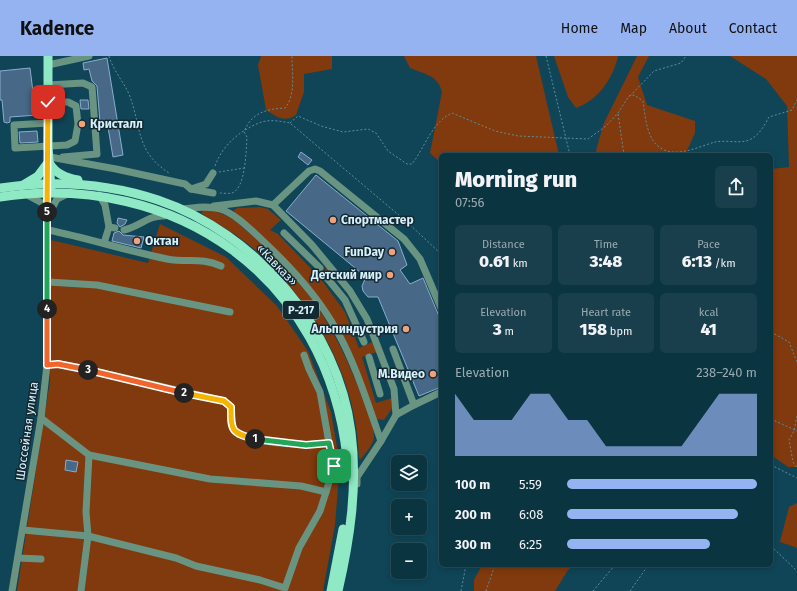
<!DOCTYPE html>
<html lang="en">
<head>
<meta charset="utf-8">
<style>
	:root { --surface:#0b3441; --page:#193f4c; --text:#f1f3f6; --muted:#9aaab1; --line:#2b4f5a; --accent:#95b2f1 }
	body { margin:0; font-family:"Fira Sans",sans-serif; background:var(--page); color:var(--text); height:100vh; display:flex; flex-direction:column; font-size:15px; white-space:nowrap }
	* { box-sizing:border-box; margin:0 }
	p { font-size:13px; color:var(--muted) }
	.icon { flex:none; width:22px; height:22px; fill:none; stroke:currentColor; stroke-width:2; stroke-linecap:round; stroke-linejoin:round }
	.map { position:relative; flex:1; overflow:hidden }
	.details { position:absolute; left:439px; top:97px; width:334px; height:414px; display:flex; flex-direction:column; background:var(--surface); border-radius:6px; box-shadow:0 2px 6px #0003,0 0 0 1px var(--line) }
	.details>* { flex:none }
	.controls { position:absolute; left:391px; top:399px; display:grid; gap:8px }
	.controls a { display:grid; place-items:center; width:36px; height:36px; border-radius:6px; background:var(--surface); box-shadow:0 2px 6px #0003,0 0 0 1px var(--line); font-size:20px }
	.pin { position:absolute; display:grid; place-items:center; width:34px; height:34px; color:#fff; margin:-17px; border-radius:8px; box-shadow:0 2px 6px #0006 }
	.km { position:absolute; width:20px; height:20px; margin:-10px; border-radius:50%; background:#222; color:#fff; font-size:11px; line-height:20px; text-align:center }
	.round { display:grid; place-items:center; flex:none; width:42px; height:42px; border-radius:6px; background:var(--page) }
	.headline { display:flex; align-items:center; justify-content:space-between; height:68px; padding:0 16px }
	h1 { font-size:22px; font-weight:800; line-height:30px }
	.figures { display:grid; grid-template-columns:repeat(3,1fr); gap:6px; height:68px; padding:4px 16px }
	.figures div { display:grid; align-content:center; border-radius:6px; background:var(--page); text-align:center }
	.figures b { font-size:17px; font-weight:800 }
	.figures small { font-size:11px; font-weight:400 }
	.figures p { font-size:11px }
	.chart { height:112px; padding:8px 16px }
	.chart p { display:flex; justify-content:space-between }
	.chart svg { width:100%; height:72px; margin-top:4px; fill:var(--accent); opacity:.7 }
	ul { padding:0 16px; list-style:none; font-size:13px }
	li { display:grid; grid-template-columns:64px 48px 1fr; align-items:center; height:30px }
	li i { height:10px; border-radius:5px; background:var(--accent) }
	header { display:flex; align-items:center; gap:24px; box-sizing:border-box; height:56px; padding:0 20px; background:var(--accent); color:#111 }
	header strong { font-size:19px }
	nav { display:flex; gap:22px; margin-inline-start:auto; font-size:14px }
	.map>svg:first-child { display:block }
	.green { fill:#81390e }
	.building { fill:#476987; stroke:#88adce }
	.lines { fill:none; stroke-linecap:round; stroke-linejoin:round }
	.path { stroke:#618c9b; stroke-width:1; stroke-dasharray:2 2; stroke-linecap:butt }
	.minor { stroke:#6a9482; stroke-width:7 }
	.major { stroke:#8fe9c4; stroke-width:9 }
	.split-1-casing { stroke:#fff; stroke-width:8 }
	.split-2-casing { stroke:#fff; stroke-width:8 }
	.split-3-casing { stroke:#fff; stroke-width:8 }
	.split-4-casing { stroke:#fff; stroke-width:8 }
	.split-5-casing { stroke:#fff; stroke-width:8 }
	.split-6-casing { stroke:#fff; stroke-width:8 }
	.split-1 { stroke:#22a559; stroke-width:5 }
	.split-2 { stroke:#f5b400; stroke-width:5 }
	.split-3 { stroke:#f0652b; stroke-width:5 }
	.split-4 { stroke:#f0652b; stroke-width:5 }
	.split-5 { stroke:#22a559; stroke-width:5 }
	.split-6 { stroke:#f5b400; stroke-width:5 }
	.poi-dot { fill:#f1a17b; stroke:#132831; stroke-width:1.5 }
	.labels { text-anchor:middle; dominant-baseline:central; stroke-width:3; stroke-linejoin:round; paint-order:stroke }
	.shield { fill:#132831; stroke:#9cb5bf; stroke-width:1 }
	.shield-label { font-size:11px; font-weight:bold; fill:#d7f1fc }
	.poi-label { font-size:12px; font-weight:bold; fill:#d7f1fc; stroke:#132831; text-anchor:end }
	.street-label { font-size:12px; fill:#d7f1fc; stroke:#132831 }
</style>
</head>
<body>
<header>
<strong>Kadence</strong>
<nav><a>Home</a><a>Map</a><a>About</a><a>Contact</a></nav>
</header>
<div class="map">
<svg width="797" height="535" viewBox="0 0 797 535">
	<rect width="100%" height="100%" fill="#0f4557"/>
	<g class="green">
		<path d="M261,0H332V13L304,18V36L296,59C284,67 277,61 266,54L258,9Z"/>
		<path d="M404,0H536L559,99H441V107L430,97L442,36C438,19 424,18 410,12Z"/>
		<path d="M554,0H618C613,23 598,44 576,52L568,41Z"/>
		<polygon points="637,0 649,0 638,21 647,49 695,65 695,77 685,99 595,99 603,69"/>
		<polygon points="730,0 797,0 797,411 788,411 771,399 771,113 789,111 787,50 766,23"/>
		<polygon points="260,151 268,153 281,164 270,174 278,178 318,220 328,211 330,215 321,223 345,256 359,292 372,286 377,296 362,301 376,347 392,342 393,351 384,364 376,363 320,243 233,155 237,152"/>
		<path d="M204,154C229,155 240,169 258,185C309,230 332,267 358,330C363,344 373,365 374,379C375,388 365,397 361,403L359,402C357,321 314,247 254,193C238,179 219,169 201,157Z"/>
		<polygon points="160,168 226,201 277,250 308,295 331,356 340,408 335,469 323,535 17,535 50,325 51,184 148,207"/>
		<polygon points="797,447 797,492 780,486 789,451"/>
		<polygon points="482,509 574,509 568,514 555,535 474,535 474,524"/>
	</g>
	<g class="building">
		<polygon points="107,2 123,99 113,101 107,65 100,66 97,30 92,25 89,13 84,14 83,7"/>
		<polygon points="30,12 34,44 37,44 38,59 10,61 10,66 7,67 4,66 2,44 0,44 0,15"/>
		<polygon points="80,44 88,44 89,53 81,53"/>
		<polygon points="37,75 38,86 20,87 19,76"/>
		<polygon points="301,96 312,104 308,109 298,101"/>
		<polygon points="316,119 398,185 407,209 400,214 410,228 423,222 441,265 441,331 419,340 378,241 368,241 363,235 362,230 366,221 286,155"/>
		<polygon points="118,162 127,164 125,168 120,171 117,167"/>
		<polygon points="119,175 123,179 144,181 141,192 112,185 114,177"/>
		<polygon points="66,404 78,406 76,416 65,414"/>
	</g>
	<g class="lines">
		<g class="path">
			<path d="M109,0C113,14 123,25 129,38C142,71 135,95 169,117"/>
			<polyline points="546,0 570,99"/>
			<polyline points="630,40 654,15 681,7 686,0"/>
			<polyline points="618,58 624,99"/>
			<path d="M290,67L298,60L321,70L343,76L368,73L376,77L388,95L407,108H412C425,91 432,66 452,57L495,75L518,80L588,83L606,70L618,57L629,40L634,39L643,45C645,58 646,75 654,86C670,106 697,91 715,86C725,84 737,87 746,85C758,82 764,70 769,61L792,54L797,44"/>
			<path d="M215,110C222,90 239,75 259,67C268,63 280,65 290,67L407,166L441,198"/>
			<polyline points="219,116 244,112"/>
			<path d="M220,137C223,137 229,138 232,137C246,132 246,94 247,81L244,76C251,57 266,53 285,52C296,39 292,17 292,0"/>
			<polyline points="771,276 789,286 797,306"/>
			<polyline points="797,360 794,375 789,384 793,406 797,412"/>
			<polyline points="771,363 797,375"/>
			<polyline points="771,409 797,422"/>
			<polyline points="771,490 797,515"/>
			<polyline points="461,535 466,509"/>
			<polyline points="486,535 495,509"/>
			<polyline points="593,535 615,509"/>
			<polyline points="630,535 647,511 646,509"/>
		</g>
		<g class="minor">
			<polyline points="48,9 89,0"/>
			<polyline points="48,29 83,27 92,31 97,98 63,101"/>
			<polyline points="48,46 68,46 76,50 78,68 75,85 67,89 15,92 14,69 48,67"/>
			<polyline points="50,101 116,113 185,128 191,133 206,128 213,117"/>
			<polyline points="191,133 213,137"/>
			<polyline points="99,139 105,149 109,171 115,172"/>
			<polyline points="29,140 42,147 46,155"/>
			<polyline points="273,149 309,115 315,113 320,115 404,183 420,203 441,252"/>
			<polyline points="214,150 256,145 273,149 312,189 350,235 367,263 394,333 396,359 381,385"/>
			<path d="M181,153C194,152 207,149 220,153C236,158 250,173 262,184C291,211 318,240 337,275C356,309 368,349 381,385L357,421V428"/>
			<polyline points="50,156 57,143 65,139"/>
			<path d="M48,174C88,182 127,195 167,203C188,207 201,201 221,210"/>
			<path d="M124,174C139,171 149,159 164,160"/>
			<polyline points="284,177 320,212"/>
			<polyline points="104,187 109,171"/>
			<polyline points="327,222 345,244 364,286"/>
			<polyline points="48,226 97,229 230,256"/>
			<polyline points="393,293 414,349 396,359"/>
			<polyline points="369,301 380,338"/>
			<path d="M47,309L58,308L77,311L224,345L231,351C231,359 229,370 235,375C248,388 311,390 329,387L320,336L309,313L304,299"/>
			<polyline points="414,349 441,336"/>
			<polyline points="41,362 89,399 210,423 301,430 326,436 334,410 329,387"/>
			<polyline points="23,474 88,480 176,502 196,510 260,524 285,532 299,492 320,455 326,436"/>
			<polyline points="18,502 41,503"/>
			<polyline points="12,535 41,362 47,309 47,137"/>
			<polyline points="81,535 88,480 86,456 89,399"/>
		</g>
		<g class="major">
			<polyline points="48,0 48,90 51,132"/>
			<path d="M50,108C56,118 66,122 78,124"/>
			<polyline points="23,129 38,120 47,108"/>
			<path d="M0,132C53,124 107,127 158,144C256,177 338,273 351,376C358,430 350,483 338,535"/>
			<path d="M0,141C177,115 328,222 347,402"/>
			<polyline points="331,535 343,473"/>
		</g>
	</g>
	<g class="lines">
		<g class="split-1-casing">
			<polyline id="split-1" points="255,383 306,389 329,387 334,410"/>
		</g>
		<g class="split-2-casing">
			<path id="split-2" d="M184,337L224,345L231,351C231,375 231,377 255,383"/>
		</g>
		<g class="split-3-casing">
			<polyline id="split-3" points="88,314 184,337"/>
		</g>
		<g class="split-4-casing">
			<polyline id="split-4" points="47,253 47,309 58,308 88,314"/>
		</g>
		<g class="split-5-casing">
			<polyline id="split-5" points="47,156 47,253"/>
		</g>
		<g class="split-6-casing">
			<polyline id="split-6" points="47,156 48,46"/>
		</g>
		<use href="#split-1" class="split-1"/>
		<use href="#split-2" class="split-2"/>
		<use href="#split-3" class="split-3"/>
		<use href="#split-4" class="split-4"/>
		<use href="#split-5" class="split-5"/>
		<use href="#split-6" class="split-6"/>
	</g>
	<g class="poi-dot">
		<circle cx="82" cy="68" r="4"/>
		<circle cx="333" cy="164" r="4"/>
		<circle cx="137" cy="185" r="4"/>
		<circle cx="392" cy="196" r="4"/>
		<circle cx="390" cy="219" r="4"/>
		<circle cx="406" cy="273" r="4"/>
		<circle cx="433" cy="318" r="4"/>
	</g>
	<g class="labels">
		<rect class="shield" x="283" y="245" width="36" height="18" rx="3"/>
		<g class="shield-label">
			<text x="301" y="254">Р-217</text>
		</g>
		<g class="poi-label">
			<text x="90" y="68" text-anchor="start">Кристалл</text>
			<text x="341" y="164" text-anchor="start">Спортмастер</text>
			<text x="145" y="185" text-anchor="start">Октан</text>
			<text x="384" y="196">FunDay</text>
			<text x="382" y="219">Детский мир</text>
			<text x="398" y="273">Альпиндустрия</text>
			<text x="425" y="318">М.Видео</text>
		</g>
		<g class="street-label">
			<text transform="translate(277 209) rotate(46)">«Кавказ»</text>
			<text transform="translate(27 375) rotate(-82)">Шоссейная улица</text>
		</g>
	</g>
</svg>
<div class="controls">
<a><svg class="icon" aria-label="layers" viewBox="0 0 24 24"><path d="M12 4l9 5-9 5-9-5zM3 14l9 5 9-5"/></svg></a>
<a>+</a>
<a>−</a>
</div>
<div class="pin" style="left:334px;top:410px;background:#1e9e55"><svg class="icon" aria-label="arrive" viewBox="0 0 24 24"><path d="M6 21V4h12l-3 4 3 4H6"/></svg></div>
<div class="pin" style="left:48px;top:46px;background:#d93025"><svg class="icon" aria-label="check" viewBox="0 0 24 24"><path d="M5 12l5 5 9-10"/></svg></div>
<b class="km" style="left:255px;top:383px">1</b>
<b class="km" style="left:184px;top:337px">2</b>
<b class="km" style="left:88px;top:314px">3</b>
<b class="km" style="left:47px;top:253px">4</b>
<b class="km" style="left:47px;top:156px">5</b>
<section class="details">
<div class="headline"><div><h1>Morning run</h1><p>07:56</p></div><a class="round"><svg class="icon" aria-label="share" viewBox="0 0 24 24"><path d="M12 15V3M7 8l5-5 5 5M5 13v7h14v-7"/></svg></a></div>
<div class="figures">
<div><p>Distance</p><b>0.61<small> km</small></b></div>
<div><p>Time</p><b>3:48</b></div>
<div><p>Pace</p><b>6:13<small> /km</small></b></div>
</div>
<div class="figures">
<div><p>Elevation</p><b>3<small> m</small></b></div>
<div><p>Heart rate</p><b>158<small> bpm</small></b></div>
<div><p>kcal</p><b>41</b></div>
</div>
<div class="chart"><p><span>Elevation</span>238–240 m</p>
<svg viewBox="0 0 160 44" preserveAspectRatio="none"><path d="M0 44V6L10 22L20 22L30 22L40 6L50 6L60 22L70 22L80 38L90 38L100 38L110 38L120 38L130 22L140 6L150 6L160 6V44z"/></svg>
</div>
<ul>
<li><b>100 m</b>5:59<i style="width:100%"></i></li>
<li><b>200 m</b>6:08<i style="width:90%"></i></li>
<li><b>300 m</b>6:25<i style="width:75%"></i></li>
</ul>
</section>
</div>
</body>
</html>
